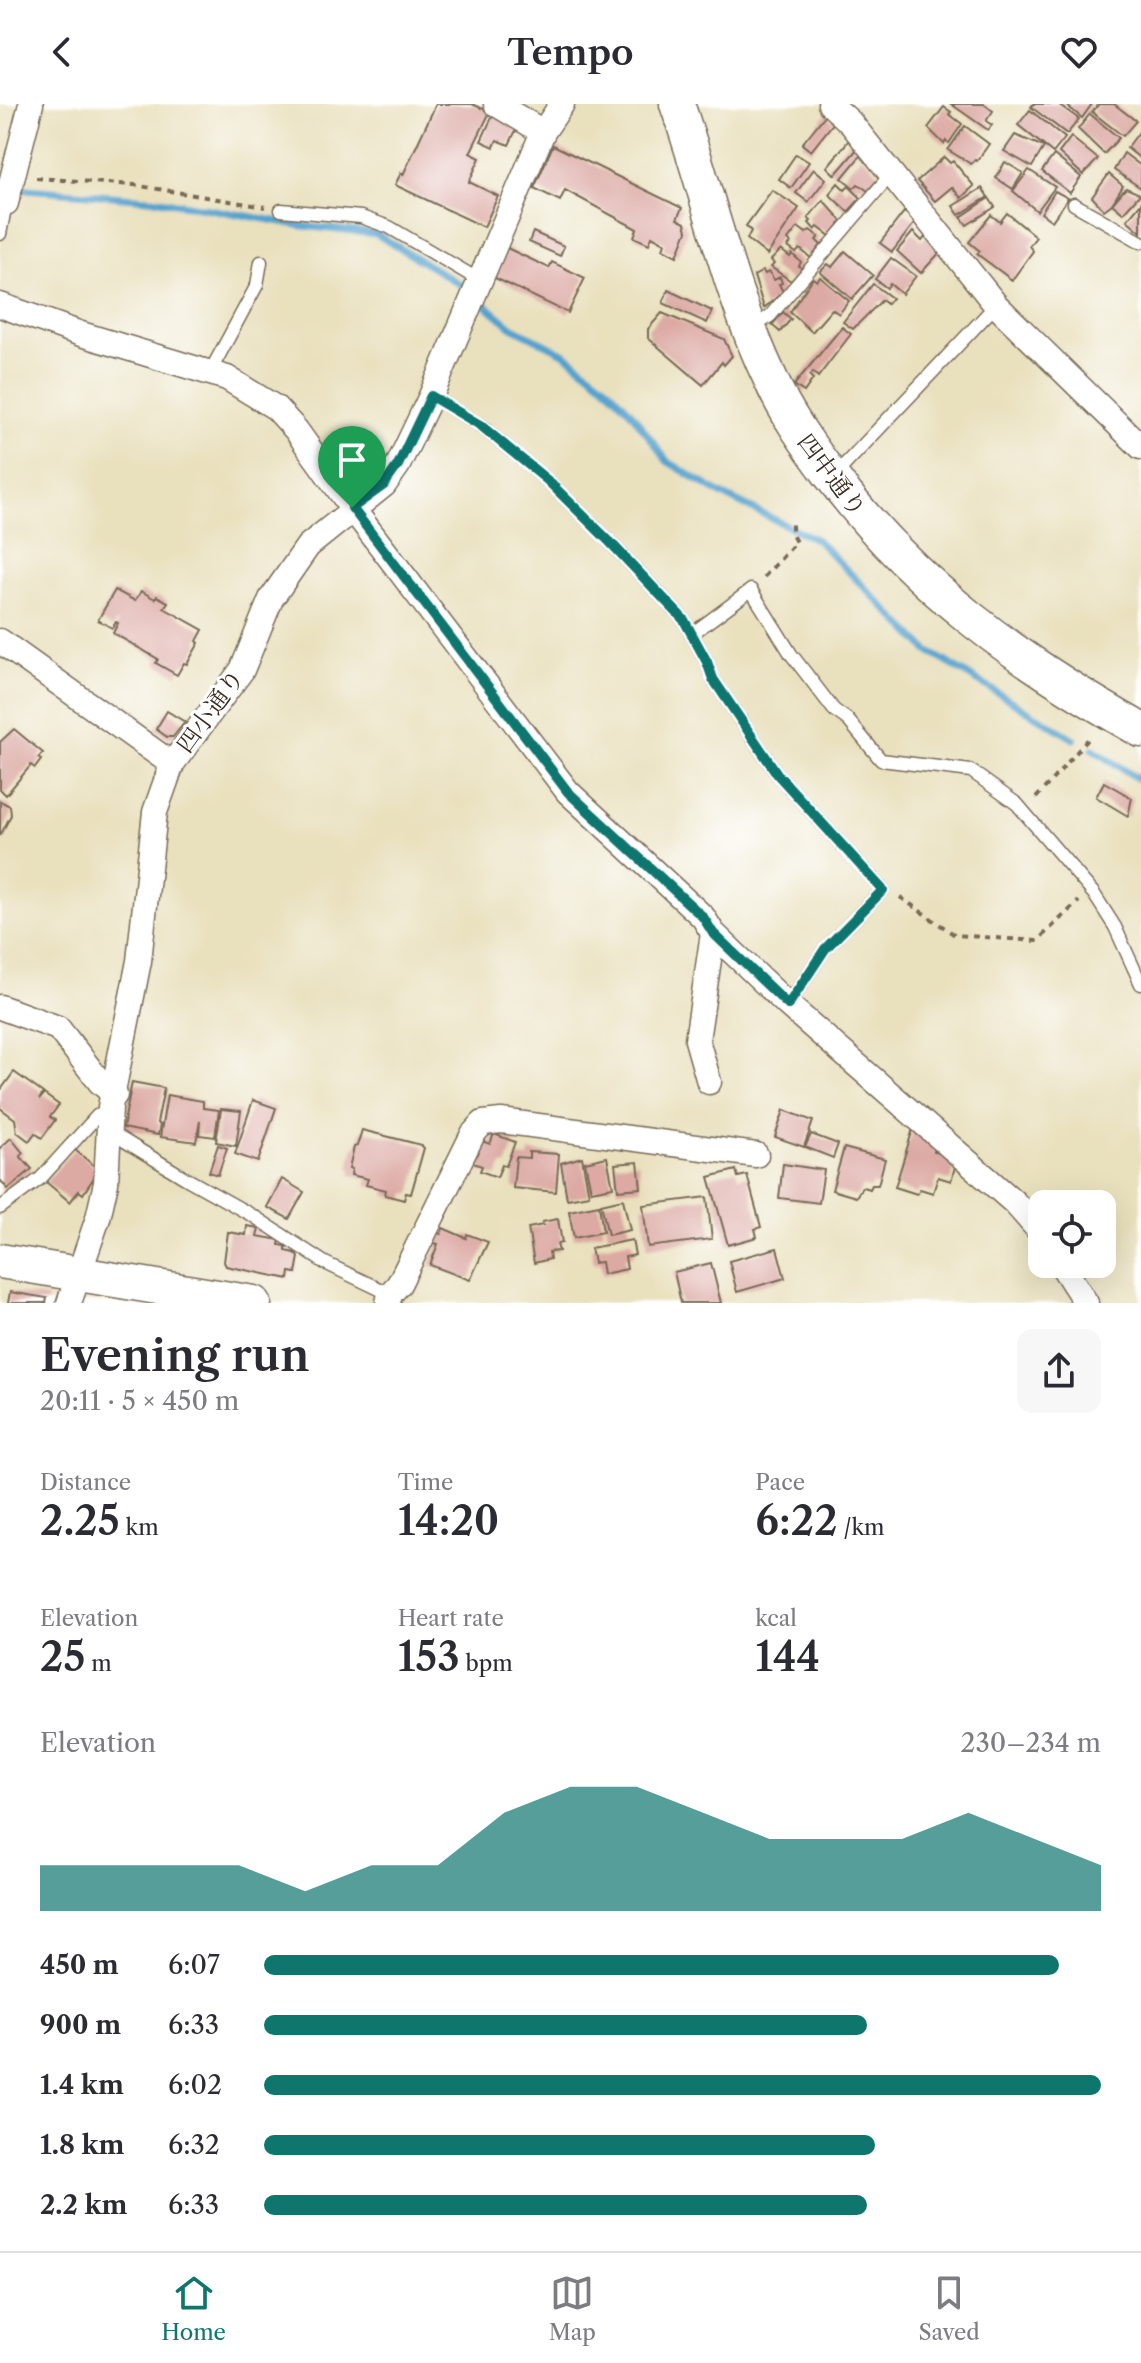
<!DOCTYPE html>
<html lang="en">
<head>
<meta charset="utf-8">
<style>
	:root { --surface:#fff; --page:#f7f7f7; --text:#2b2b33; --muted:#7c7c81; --line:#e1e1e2; --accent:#0f766e }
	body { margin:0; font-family:"Libre Caslon Text","Noto Serif JP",serif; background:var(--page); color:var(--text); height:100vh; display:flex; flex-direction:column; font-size:30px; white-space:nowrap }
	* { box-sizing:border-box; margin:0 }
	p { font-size:26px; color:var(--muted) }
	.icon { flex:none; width:44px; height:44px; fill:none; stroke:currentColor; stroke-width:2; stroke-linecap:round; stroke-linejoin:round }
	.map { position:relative; height:1199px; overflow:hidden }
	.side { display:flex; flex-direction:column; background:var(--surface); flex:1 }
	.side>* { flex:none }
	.tools { position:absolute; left:1028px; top:1086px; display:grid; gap:16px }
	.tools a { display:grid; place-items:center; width:88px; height:88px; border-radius:16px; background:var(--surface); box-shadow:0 8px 32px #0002; font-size:40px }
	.pin { position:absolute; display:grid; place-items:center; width:68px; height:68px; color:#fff; margin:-82px -34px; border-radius:50% 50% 50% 0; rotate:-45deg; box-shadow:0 0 8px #0007 }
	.pin .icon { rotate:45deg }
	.round { display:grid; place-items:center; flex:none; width:84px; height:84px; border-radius:16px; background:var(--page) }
	.head { display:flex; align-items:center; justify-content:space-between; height:136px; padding:0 40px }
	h1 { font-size:44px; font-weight:600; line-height:60px }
	.metrics { display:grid; grid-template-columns:repeat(3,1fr); gap:12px; height:136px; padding:8px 40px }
	.metrics div { display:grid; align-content:center }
	.metrics b { font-size:40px; font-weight:600 }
	.metrics small { font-size:22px; font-weight:400 }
	.metrics p { font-size:22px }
	.chart { height:224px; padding:16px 40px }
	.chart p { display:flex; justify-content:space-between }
	.chart svg { width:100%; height:144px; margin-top:8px; fill:var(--accent); opacity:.7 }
	ul { padding:0 40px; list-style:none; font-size:26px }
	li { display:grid; grid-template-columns:128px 96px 1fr; align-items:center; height:60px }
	li i { height:20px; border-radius:10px; background:var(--accent) }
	header { display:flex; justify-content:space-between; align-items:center; height:104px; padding:0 40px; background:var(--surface); font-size:36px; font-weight:600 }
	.tab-bar { display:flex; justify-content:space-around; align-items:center; height:112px; border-top:2px solid var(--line); background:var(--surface); font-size:22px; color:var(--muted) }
	.tab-bar a { display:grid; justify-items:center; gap:4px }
	.tab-bar .on { color:var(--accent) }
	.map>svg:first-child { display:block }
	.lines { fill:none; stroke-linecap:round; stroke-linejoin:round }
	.stream { stroke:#54a2cd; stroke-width:7 }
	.building { fill:#dca9a3 }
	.lane-casing { stroke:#786a56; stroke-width:15 }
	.street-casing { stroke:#786a56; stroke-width:27 }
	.secondary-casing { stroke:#786a56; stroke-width:37 }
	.path { stroke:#786a56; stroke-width:4; stroke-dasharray:6 6; stroke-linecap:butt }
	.lane { stroke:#fff; stroke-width:12 }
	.street { stroke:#fff; stroke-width:24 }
	.secondary { stroke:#fff; stroke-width:34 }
	.route-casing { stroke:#fff; stroke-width:16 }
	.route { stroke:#0f766e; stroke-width:10 }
	.labels { text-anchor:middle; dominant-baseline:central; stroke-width:6; stroke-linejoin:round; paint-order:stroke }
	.street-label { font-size:24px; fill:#3b2a1e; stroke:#fff }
</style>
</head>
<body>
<header><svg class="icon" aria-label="back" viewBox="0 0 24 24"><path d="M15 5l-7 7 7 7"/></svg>Tempo<svg class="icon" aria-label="heart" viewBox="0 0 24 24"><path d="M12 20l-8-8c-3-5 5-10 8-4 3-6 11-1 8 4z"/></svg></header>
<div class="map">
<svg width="1141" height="1199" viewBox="0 0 1141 1199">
	<rect width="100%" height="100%" fill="#fff"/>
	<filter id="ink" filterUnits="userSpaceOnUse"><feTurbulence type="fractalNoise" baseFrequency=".0125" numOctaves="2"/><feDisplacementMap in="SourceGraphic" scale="16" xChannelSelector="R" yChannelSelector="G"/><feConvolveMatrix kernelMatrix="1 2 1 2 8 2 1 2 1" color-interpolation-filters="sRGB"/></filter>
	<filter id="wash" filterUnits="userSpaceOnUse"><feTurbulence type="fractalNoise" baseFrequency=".006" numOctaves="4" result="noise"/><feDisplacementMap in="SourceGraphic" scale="32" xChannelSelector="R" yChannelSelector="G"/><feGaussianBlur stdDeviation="1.8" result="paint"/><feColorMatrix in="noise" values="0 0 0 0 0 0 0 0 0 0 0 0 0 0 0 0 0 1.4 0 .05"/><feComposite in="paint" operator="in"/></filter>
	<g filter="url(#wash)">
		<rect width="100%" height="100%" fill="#e9e0bd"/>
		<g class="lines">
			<g class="stream">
				<polyline points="15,84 160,96 303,122 376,130 463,182"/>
				<polyline points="483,199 512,223 565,250 606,282 631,308 667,357 721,390 817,436 928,547 1074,635"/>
				<polyline points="1093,645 1141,677"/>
			</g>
		</g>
		<g id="blocks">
			<g class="building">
				<polygon points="436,0 472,0 490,8 470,49 480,54 469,78 498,92 484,123 395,81 401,69 403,71"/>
				<polygon points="951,0 984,0 993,7 986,17 992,21 988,26"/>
				<polygon points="1033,0 1058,0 1079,15 1067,30 1031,3"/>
				<polygon points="1065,0 1092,0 1082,14"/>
				<polygon points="1099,0 1114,0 1136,17 1123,32 1092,8"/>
				<polygon points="944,3 951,8 949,10 962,20 949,39 946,37 944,40 928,24"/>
				<polygon points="1030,6 1065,34 1053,49 1018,21"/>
				<polygon points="826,10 834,18 811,47 802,40"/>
				<polygon points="1090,10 1119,34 1104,50 1078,25"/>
				<polygon points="493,11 518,22 509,41 497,36 494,43 481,37"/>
				<polygon points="965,22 989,40 977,57 975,56 971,60 948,46"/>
				<polygon points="1139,28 1141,30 1141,55 1127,44"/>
				<polygon points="1015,31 1044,43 1032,63 1004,47"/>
				<polygon points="1071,33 1098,55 1083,71 1059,49"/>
				<polygon points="849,36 858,44 835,71 827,63"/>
				<polygon points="553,41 682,104 677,115 685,119 687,127 677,152 663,145 665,139 652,132 649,140 634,133 637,125 565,86 560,97 534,84"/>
				<polygon points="1124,49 1141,62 1141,84 1114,66"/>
				<polygon points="796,50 809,58 791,84 779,75"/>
				<polygon points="861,51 881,72 868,87 858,80 854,84 842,74"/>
				<polygon points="1054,51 1081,73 1070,89 1042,67"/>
				<polygon points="944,53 950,59 953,57 974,82 961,94 952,83 935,97 917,77"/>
				<polygon points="1005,58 1023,69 1013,85 996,74"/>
				<polygon points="814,65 826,75 808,98 796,89"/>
				<polygon points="1029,66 1055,83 1037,107 1013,87"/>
				<polygon points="1109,70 1123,82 1112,100 1104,106 1092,93"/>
				<polygon points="838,79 845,86 849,82 861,94 848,108 829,90"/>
				<polygon points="982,84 988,93 959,111 953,102"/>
				<polygon points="1126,84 1140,90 1123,109 1112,100"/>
				<polygon points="772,86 799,104 767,151 747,135 751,127 746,122"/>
				<polygon points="1055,87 1068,94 1052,117 1041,109"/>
				<polygon points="989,94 995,103 967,121 961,113"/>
				<polygon points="823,96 842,117 830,132 818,123 815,126 809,119 811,117 808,114"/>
				<polygon points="1141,99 1141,128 1127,116"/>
				<polygon points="904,108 916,117 892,148 880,139"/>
				<polygon points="1007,109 1036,133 1029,142 1033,147 1012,176 977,150 980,147 969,138 991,111 1000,118"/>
				<polygon points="798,123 806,129 810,126 819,133 816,136 821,141 811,154 800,145 796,149 788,143 791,139 788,136"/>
				<polygon points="533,128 564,142 560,152 529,138"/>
				<polygon points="913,128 922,137 926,132 942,146 921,169 897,147"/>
				<polygon points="507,144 549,164 552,158 585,174 568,209 493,173"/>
				<polygon points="781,146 790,153 792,150 801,158 799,162 802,165 791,177 771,163 774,160 771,156"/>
				<polygon points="845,147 873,171 852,195 820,168 828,160 832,163"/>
				<polygon points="891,154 916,172 902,190 890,180 887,184 875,175"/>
				<polygon points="763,167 765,170 769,168 774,176 780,173 782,179 779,180 783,188 764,204 754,172"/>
				<polygon points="820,173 849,197 839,210 832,205 812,228 790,208 813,174 817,177"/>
				<polygon points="873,180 892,194 887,200 882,196 853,225 843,218"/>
				<polygon points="668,186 712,207 707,219 663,199"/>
				<polygon points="783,208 791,215 780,228 772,221"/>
				<polygon points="662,209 724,235 732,252 724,261 722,258 703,281 648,234 648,225"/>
				<polygon points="842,223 851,230 818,273 813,268 810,272 813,275 804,288 794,281"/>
				<polygon points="115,486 135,497 141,487 155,495 157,492 168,498 164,504 203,526 197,537 199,539 187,560 184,559 177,571 156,559 158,555 113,529 118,519 116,518 112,524 98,516"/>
				<polygon points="167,607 185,618 173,633 167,633 156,625"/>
				<polygon points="14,625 43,649 38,654 41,656 35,664 31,661 6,691 0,685 0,638"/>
				<polygon points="1104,678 1132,694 1128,712 1096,693"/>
				<polygon points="0,697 10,702 11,711 0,732"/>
				<polygon points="14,968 43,989 39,996 44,990 59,1001 50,1013 55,1016 42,1034 35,1029 29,1037 17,1028 15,1015 0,1004 0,987"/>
				<polygon points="132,978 164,984 157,1019 160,1021 158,1031 123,1024"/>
				<polygon points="167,991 203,997 203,1004 219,1006 215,1033 199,1031 200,1017 196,1038 160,1033"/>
				<polygon points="253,996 276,1004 258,1058 235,1050"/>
				<polygon points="221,1005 241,1007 236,1042 216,1038"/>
				<polygon points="784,1006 813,1017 804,1043 775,1033"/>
				<polygon points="913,1025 935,1042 934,1048 946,1050 956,1059 951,1077 938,1073 933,1089 920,1085 917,1090 895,1083"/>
				<polygon points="362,1026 421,1041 424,1044 411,1090 406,1089 404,1096 385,1091 386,1086 366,1081 368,1075 351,1071 352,1065 349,1064 354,1043 357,1042"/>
				<polygon points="494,1030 515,1038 506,1062 502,1061 497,1073 480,1067 482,1062 470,1058 479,1036 490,1040"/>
				<polygon points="811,1030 838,1040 833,1054 805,1043"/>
				<polygon points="11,1034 23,1049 20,1052 32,1065 8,1085 0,1076 0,1044"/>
				<polygon points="218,1041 227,1044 218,1071 209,1068"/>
				<polygon points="844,1044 885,1055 878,1081 872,1081 870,1085 862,1083 856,1093 832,1086"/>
				<polygon points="74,1045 99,1066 83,1090 79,1087 70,1098 46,1078"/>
				<polygon points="529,1048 559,1050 556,1088 513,1084 516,1053 529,1054"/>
				<polygon points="582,1053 589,1091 567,1095 561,1059"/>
				<polygon points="607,1053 613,1083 591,1087 585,1058"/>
				<polygon points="638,1058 641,1084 618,1086 615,1060"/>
				<polygon points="783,1060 824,1066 819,1099 779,1094"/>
				<polygon points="736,1066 738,1073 747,1071 761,1123 755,1125 757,1133 728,1141 709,1073"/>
				<polygon points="282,1075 304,1088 289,1115 267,1103"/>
				<polygon points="707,1093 712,1135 648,1143 643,1101"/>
				<polygon points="623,1095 630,1126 608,1131 601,1100"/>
				<polygon points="599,1101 603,1128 574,1134 569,1107"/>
				<polygon points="558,1115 562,1139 557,1140 559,1147 549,1148 550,1155 534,1159 528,1124 543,1121 542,1118"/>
				<polygon points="247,1122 259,1124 257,1132 280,1136 279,1141 286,1142 286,1147 295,1149 299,1153 296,1169 290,1168 289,1175 226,1162 224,1158 228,1128 246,1131"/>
				<polygon points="443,1124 466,1134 467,1130 488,1138 470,1176 430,1161 438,1140 431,1138 435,1128 441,1130"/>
				<polygon points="632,1136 635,1151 625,1153 627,1165 603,1170 601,1158 594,1159 591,1144"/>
				<polygon points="777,1144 785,1174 737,1188 729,1157"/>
				<polygon points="711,1159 721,1199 681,1199 674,1168"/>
				<polygon points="10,1188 47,1194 46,1199 8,1199"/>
			</g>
		</g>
	</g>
	<g filter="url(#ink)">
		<use href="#blocks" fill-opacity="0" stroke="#786a56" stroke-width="2"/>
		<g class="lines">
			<g class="lane-casing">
				<g id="lane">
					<polyline points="1074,100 1141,138"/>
					<polyline points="281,106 361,113 389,123 479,176"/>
					<polyline points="0,130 6,99 3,98"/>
					<polyline points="752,224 770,212 892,69"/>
					<polyline points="210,268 257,181 261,158"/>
					<polyline points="431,292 480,321 547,376 610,438 684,516 707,558 713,575 778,671 883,786 825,845 788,901"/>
					<polyline points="835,371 996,201"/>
					<polyline points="693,529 751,486 791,550 834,606 848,616 881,656 971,667 1017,700 1094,790 1115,823 1141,880"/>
					<polyline points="110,1028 187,1075 255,1113 325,1159 390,1190"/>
					<polyline points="0,1104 41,1074 97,1012 109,1004"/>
				</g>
			</g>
			<g class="street-casing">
				<g id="street">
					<polyline points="496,0 543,28"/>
					<polyline points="830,0 850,18 996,201 1141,343"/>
					<polyline points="6,99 31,0"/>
					<polyline points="0,201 81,230 227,274 276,304 296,326 352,404 568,688 703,813 713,829 788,901 1015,1099 1042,1130"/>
					<polyline points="0,537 172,660"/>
					<polyline points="0,903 58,924 100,978 115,991"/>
					<polyline points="709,978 697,936 713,829"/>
					<polyline points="1061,1160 1086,1199"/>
					<polyline points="69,1199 98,1114 106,1079 110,1003 139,857 155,708 172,660 242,566 271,495 308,442 384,381 398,361 431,292 543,28 562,0"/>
					<polyline points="388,1199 390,1190 399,1180 473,1030 483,1019 501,1017 756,1051"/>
				</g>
			</g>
			<g class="secondary-casing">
				<g id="secondary">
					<path d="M677,0C709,92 729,188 771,276C786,310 807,339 829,369C914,483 1018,557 1141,626"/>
					<polyline points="0,1157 254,1199"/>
				</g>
			</g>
			<g class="path">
				<polyline points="36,74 134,81 265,103"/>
				<polyline points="764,473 796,438 792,431 792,417"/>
				<polyline points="1036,694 1091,632"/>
				<polyline points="900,793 955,831 1037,837 1079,797"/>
			</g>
			<use href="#lane" class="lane"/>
			<use href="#street" class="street"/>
			<use href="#secondary" class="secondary"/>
		</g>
	</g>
	<g class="lines" filter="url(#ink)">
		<g class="route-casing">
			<polygon id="route" points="431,292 480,321 547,376 610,438 684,516 707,558 713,575 778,671 883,786 825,845 788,901 713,829 703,813 568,688 352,404 384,381 398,361"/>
		</g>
		<use href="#route" class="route"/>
	</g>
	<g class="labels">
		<g class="street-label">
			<text transform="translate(832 371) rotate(53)">四中通り</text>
			<text transform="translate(210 607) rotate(-54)">四小通り</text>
		</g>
	</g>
</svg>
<div class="tools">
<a><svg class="icon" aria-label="locate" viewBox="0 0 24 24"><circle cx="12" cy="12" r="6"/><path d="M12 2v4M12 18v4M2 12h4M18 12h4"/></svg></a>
</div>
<div class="pin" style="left:352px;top:404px;background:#1e9e55"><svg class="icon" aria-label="arrive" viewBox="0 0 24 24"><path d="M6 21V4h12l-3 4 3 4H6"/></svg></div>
</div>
<section class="side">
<div class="head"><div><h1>Evening run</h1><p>20:11 · 5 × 450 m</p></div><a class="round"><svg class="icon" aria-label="share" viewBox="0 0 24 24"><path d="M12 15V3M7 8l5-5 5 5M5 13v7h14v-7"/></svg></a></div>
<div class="metrics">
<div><p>Distance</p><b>2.25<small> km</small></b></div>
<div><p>Time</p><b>14:20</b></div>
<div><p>Pace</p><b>6:22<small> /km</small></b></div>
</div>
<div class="metrics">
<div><p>Elevation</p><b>25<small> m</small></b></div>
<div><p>Heart rate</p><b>153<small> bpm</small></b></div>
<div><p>kcal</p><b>144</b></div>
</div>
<div class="chart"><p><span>Elevation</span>230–234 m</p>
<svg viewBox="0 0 160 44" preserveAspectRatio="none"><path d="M0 44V30L10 30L20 30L30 30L40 38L50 30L60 30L70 14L80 6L90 6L100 14L110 22L120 22L130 22L140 14L150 22L160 30V44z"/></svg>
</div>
<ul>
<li><b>450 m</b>6:07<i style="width:95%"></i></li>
<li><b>900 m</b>6:33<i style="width:72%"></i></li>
<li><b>1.4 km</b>6:02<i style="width:100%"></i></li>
<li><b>1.8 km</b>6:32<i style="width:73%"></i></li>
<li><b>2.2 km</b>6:33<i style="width:72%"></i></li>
</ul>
</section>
<nav class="tab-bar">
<a class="on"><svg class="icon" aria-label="home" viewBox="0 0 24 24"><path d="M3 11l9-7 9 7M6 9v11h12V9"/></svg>Home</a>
<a><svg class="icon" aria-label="map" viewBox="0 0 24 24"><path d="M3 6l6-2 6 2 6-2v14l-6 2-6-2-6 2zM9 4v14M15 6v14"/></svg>Map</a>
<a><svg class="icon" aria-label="saved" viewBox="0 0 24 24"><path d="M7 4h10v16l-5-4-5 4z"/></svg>Saved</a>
</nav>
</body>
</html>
